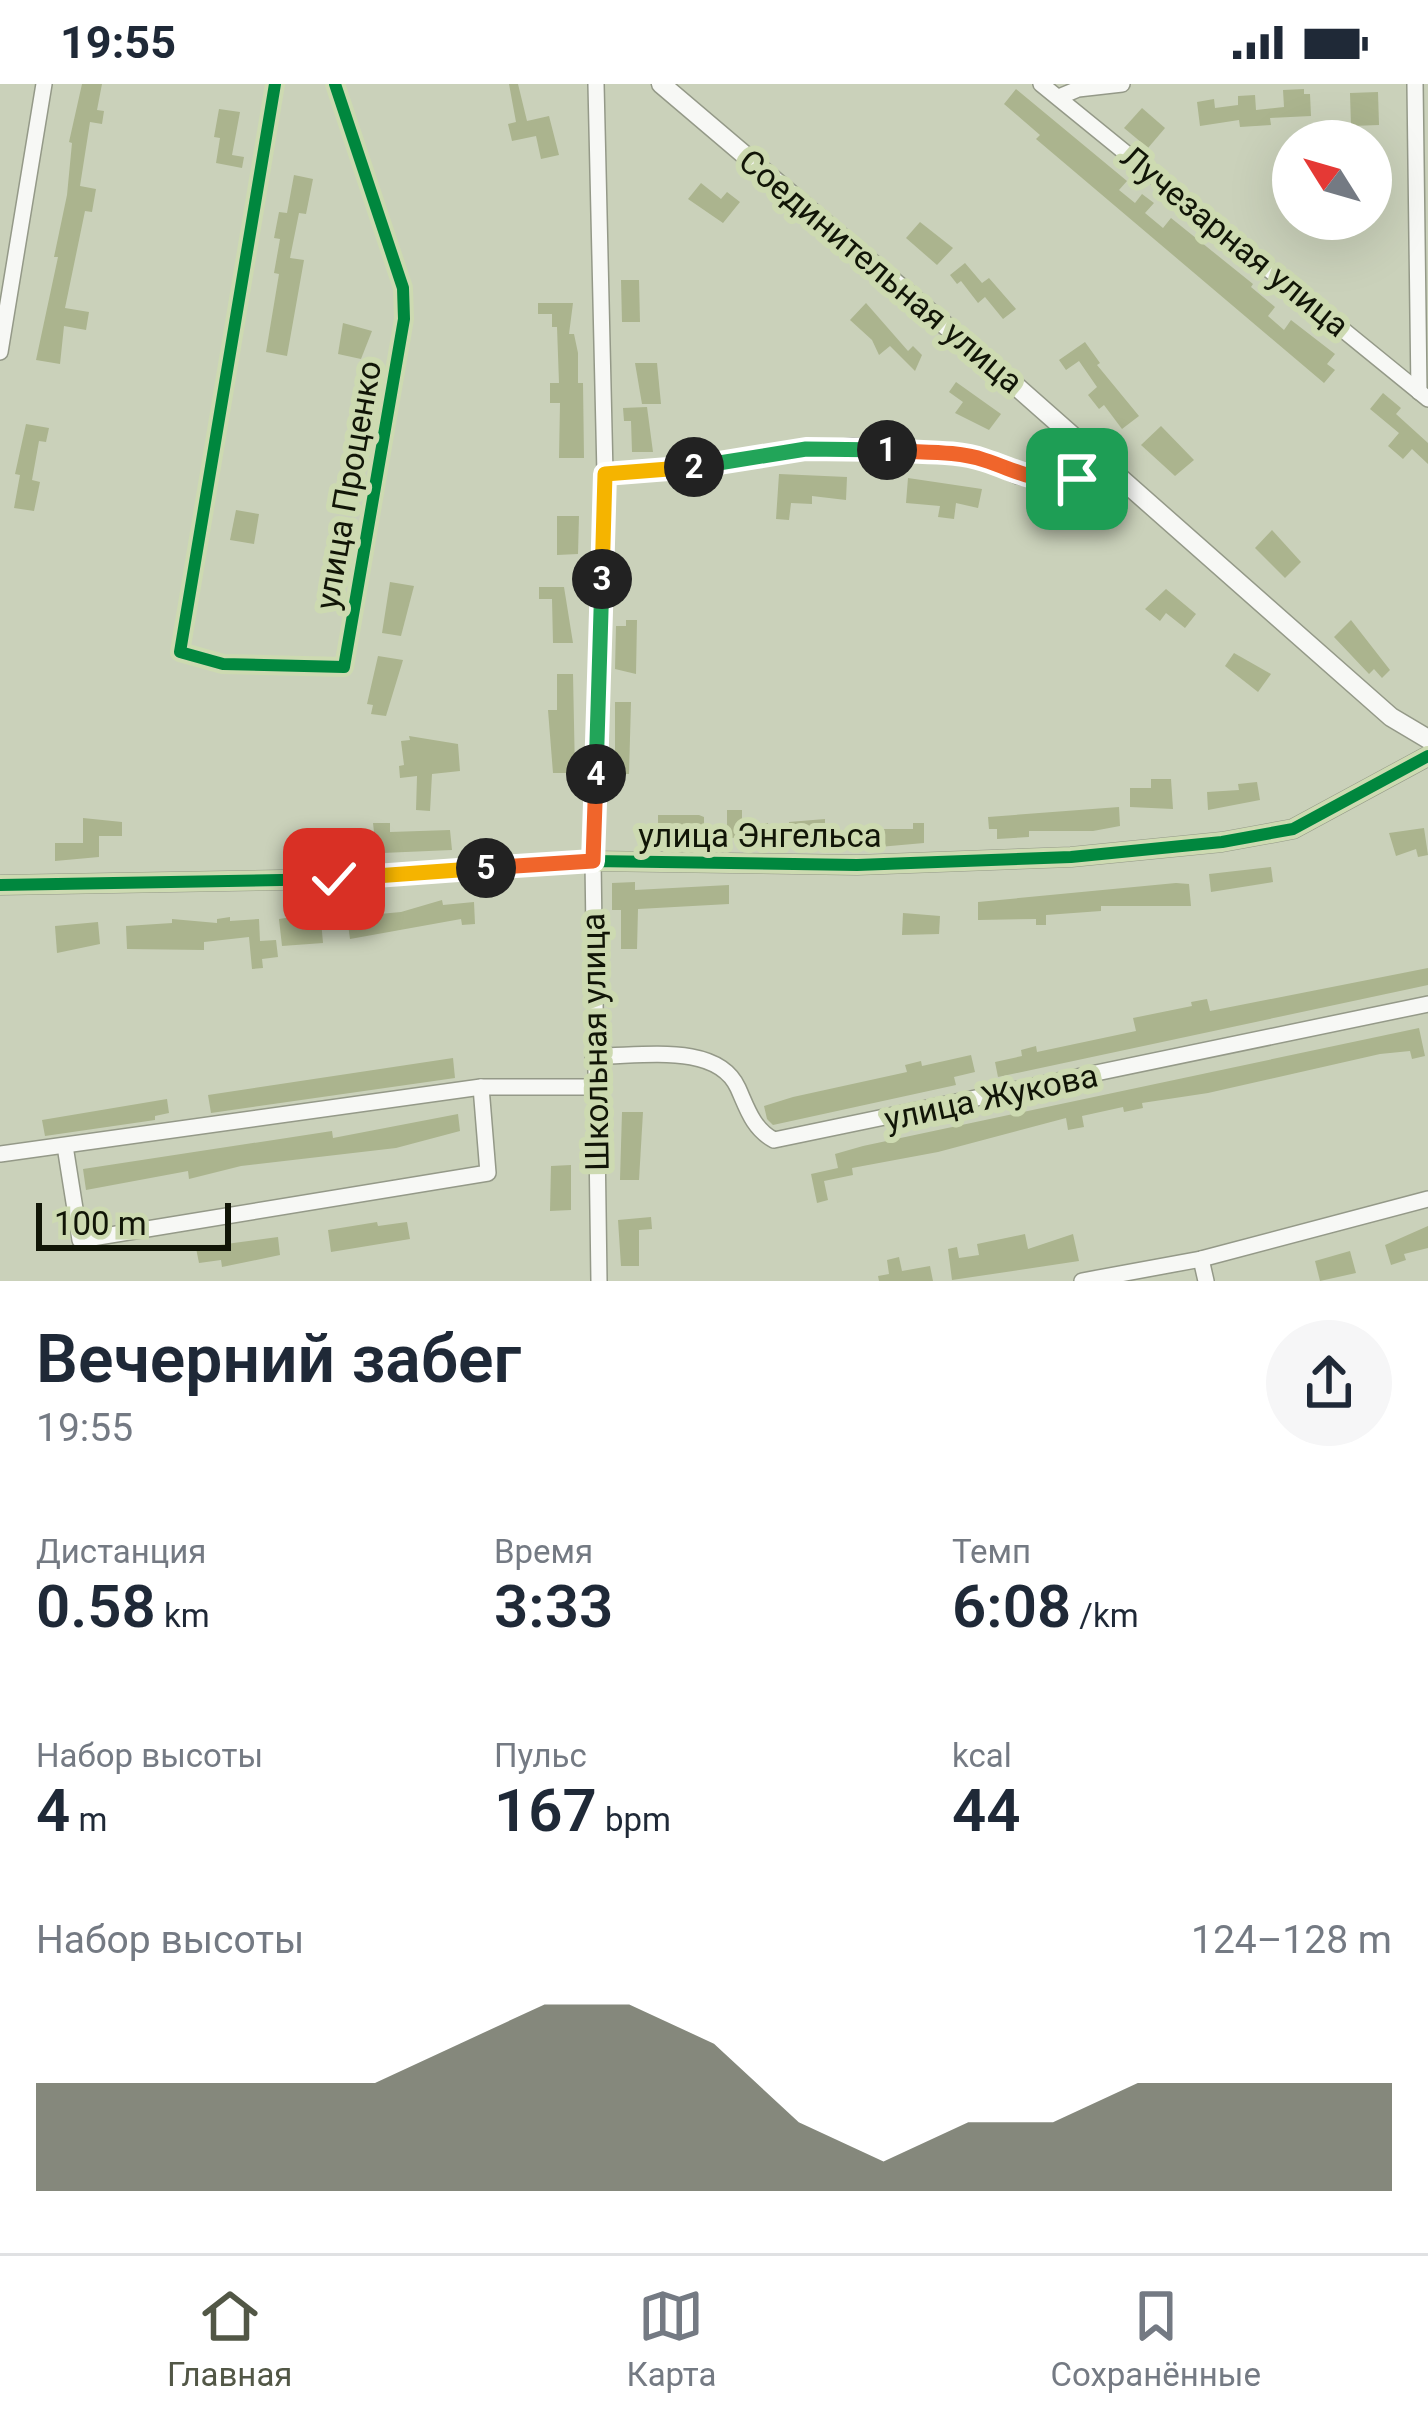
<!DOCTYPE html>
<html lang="ru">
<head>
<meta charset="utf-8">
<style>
	:root { --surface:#fff; --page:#f6f6f7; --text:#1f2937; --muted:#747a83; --line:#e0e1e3; --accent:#525746 }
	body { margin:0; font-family:Roboto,sans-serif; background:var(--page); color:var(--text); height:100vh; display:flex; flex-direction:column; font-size:45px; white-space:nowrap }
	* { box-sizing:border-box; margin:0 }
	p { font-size:39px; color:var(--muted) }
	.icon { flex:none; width:66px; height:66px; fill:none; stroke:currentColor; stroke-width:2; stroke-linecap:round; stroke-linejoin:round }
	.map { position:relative; height:1197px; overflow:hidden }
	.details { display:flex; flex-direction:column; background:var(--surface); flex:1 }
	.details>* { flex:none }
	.needle { width:78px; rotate:307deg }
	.tools { position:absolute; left:1272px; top:36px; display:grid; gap:24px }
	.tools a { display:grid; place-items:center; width:120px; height:120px; border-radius:50%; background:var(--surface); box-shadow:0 12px 48px #0002; font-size:60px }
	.scale { position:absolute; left:36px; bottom:30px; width:195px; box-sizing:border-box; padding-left:12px; border:6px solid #111507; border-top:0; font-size:33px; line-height:42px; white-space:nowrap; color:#111507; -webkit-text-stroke:9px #cddab1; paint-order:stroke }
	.pin { position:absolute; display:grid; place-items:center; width:102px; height:102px; color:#fff; margin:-51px; border-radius:24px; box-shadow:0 6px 18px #0006 }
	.km { position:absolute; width:60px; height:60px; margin:-30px; border-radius:50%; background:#222; color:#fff; font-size:33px; line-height:60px; text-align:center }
	.round { display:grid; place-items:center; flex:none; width:126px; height:126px; border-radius:63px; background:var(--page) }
	.overview { display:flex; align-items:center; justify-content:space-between; height:204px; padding:0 36px }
	h1 { font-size:66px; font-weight:600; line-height:90px }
	.metrics { display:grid; grid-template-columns:repeat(3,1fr); gap:18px; height:204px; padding:12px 36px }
	.metrics div { display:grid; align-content:center }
	.metrics b { font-size:60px; font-weight:600 }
	.metrics small { font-size:33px; font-weight:400 }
	.metrics p { font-size:33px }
	.chart { height:336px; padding:24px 36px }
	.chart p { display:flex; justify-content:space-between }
	.chart svg { width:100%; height:216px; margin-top:12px; fill:var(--accent); opacity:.7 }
	.status { display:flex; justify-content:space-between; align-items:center; height:84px; padding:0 60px; background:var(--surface); direction:ltr }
	.status svg { height:33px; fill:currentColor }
	.tabs { display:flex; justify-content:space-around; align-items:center; height:168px; border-top:3px solid var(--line); background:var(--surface); font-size:33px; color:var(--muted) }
	.tabs a { display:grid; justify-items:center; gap:6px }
	.tabs .selected { color:var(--accent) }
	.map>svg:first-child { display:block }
	.building { fill:#abb48e }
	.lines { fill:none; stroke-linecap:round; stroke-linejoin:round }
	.minor-casing { stroke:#949988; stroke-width:18 }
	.tertiary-casing { stroke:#949988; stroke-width:21 }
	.minor { stroke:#f7f8f5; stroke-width:15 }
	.tertiary { stroke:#f7f8f5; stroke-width:18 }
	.cycleway-casing { stroke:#cddab1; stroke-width:20 }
	.cycleway { stroke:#00873e; stroke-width:12 }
	.split-1-casing { stroke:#fff; stroke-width:24 }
	.split-2-casing { stroke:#fff; stroke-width:24 }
	.split-3-casing { stroke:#fff; stroke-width:24 }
	.split-4-casing { stroke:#fff; stroke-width:24 }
	.split-5-casing { stroke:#fff; stroke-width:24 }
	.split-6-casing { stroke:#fff; stroke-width:24 }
	.split-1 { stroke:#f0652b; stroke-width:15 }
	.split-2 { stroke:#22a559; stroke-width:15 }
	.split-3 { stroke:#f5b400; stroke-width:15 }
	.split-4 { stroke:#22a559; stroke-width:15 }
	.split-5 { stroke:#f0652b; stroke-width:15 }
	.split-6 { stroke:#f5b400; stroke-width:15 }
	.labels { text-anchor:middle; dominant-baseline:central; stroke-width:12; stroke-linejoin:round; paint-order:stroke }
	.street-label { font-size:33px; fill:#111507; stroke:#cddab1 }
</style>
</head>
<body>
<div class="status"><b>19:55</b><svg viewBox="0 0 49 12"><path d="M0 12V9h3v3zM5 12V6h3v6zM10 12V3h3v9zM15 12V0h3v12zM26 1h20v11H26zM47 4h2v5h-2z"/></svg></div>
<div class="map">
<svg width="1428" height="1197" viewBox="0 0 1428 1197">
	<rect width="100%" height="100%" fill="#cad1ba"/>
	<g class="building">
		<polygon points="82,0 102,0 97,26 104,27 102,40 90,38 80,102 96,105 92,128 85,127 65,224 89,228 86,246 64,242 60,280 36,276 58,173 54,173 67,111 72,59 69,58"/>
		<polygon points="509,0 518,0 527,37 549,32 559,71 541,75 536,52 512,57 508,40 516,38"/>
		<polygon points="1016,5 1127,97 1119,106 1135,119 1142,110 1154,119 1145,129 1163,144 1171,134 1253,200 1251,203 1275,223 1268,232 1284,246 1291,236 1335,270 1327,280 1335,286 1324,299 1036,55 1040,51 1004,20"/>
		<polygon points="1304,5 1304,10 1310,10 1311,32 1270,34 1271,41 1240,43 1239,36 1200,42 1197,18 1214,15 1215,24 1238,21 1238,12 1255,11 1256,26 1284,23 1283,6"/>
		<polygon points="1378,8 1379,41 1351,42 1350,9"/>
		<polygon points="1142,24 1165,44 1148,64 1124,44"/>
		<polygon points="219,25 240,28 232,71 244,73 242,84 216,79 220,54 214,53"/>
		<polygon points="294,91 313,95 306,130 299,129 290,174 304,176 287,272 266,268 279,190 274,189 280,155 274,154 279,128 287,129"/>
		<polygon points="701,99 721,115 727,108 740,118 723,139 688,115"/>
		<polygon points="920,138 953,164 937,181 906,154"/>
		<polygon points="965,179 982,199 989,194 1016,225 1003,235 985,213 978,219 961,197 957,200 950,191"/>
		<polygon points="621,196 639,196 640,238 622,238"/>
		<polygon points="538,219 573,219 569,250 574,250 578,269 578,299 583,299 584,374 559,374 560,319 550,319 550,299 559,299 557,243 552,243 552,230 538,230"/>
		<polygon points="866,219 908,267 913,262 922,271 915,287 890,262 879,271 872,256 850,236"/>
		<polygon points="343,239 372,247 361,275 338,270"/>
		<polygon points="1085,258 1100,279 1097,281 1139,332 1122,345 1104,321 1099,325 1088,311 1097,303 1079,277 1066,286 1059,276"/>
		<polygon points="635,279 657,279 661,320 642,320"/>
		<polygon points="956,298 1001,330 989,346 955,329 963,318 949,308"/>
		<polygon points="1383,309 1401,324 1396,330 1428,359 1428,380 1412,365 1403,375 1388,362 1399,349 1370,325"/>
		<polygon points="647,323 653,368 632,368 631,337 624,337 623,324"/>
		<polygon points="26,340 49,344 46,358 39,357 32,396 40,398 34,427 14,424 20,391 15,390"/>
		<polygon points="1161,342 1194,376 1175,392 1141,361"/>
		<polygon points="779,390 847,393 846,416 812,412 812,420 791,419 789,436 776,435"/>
		<polygon points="908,394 982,405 978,424 956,419 954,435 938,433 940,422 906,419"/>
		<polygon points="236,426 259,430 254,460 230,456"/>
		<polygon points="557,432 579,432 578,470 557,471"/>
		<polygon points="1272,446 1301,478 1285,494 1255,464"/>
		<polygon points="390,498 414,502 401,552 382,549"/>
		<polygon points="539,503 564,503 573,559 553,559 552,515 539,515"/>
		<polygon points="1166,505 1196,530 1185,544 1166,529 1160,537 1145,525"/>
		<polygon points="626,536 637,536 636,590 615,585 616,542 626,542"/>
		<polygon points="1351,536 1390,586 1382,594 1374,585 1369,590 1334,553"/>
		<polygon points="1234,569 1271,590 1258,608 1225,582"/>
		<polygon points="378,572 403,576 386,632 371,630 373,621 367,620"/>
		<polygon points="557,590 573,590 575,689 553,689 548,626 557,626"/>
		<polygon points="615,618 631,618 629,690 615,690"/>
		<polygon points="409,652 458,660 460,687 432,690 430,727 416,726 417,692 400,694 399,682 404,681 401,657 410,656"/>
		<polygon points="1151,695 1171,695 1173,725 1130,723 1130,704 1151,704"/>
		<polygon points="1257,698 1260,716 1208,726 1207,708 1239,706 1238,700"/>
		<polygon points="1119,723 1120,742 1093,747 1029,747 1029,753 997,755 997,745 989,745 988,733"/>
		<polygon points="727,726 742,726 742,740 768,739 768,754 727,754"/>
		<polygon points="658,731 699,731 704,733 704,752 658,751"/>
		<polygon points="83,734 122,738 122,752 99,752 99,773 55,777 55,759 83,759"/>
		<polygon points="825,735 825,757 789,757 789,738"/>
		<polygon points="373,739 390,739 390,748 450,746 452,766 359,770 357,749 374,748"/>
		<polygon points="913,739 924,739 924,759 879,763 879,745 913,745"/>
		<polygon points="1424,744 1428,771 1418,773 1416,765 1396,772 1389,749"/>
		<polygon points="323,752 336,752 336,775 290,772 290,756 323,756"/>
		<polygon points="1271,783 1273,798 1211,808 1209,790"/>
		<polygon points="635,798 635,806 729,801 729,820 638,825 637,865 621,865 621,826 612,826 612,799"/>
		<polygon points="1176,799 1189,800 1191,822 1101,822 1101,827 1046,831 1046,841 1036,841 1036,835 978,836 978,818"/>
		<polygon points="442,816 443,821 474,818 475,840 462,841 461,835 350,855 347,833 401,828"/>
		<polygon points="903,829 940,832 939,850 902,851"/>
		<polygon points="230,833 230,837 259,835 260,857 276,856 278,873 262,875 263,884 252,885 249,853 204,858 204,866 127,865 126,842 172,839 172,835 217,839 217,835"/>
		<polygon points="292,833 292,839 321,836 323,859 282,862 279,835"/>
		<polygon points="98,838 100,860 57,869 55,842"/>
		<polygon points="1428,884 1428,901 998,993 995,978 1022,972 1021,966 1036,962 1037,968 1136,947 1133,934 1192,922 1191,918 1207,915 1210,927"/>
		<polygon points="1419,944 1425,972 1412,975 1410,967 1380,970 1208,1009 1142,1019 1143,1024 1124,1028 1123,1023 1082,1032 1084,1043 1068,1046 1066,1034 938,1068 852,1084 853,1091 824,1097 828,1116 817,1119 811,1090 838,1084 835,1070 863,1062"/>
		<polygon points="971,971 975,988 954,993 956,1001 773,1041 767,1035 764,1022 793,1013 907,988 905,981 921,977 922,982"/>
		<polygon points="453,974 455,994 211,1029 208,1011"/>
		<polygon points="167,1015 169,1029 155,1032 155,1036 45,1052 42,1036"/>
		<polygon points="622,1028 643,1028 639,1096 620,1096"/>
		<polygon points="458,1030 460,1047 396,1064 241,1082 189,1095 188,1087 86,1106 83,1085 332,1047 333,1054"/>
		<polygon points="571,1081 571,1126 550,1127 551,1082"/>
		<polygon points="651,1133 652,1145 639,1146 639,1182 621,1182 618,1136"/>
		<polygon points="377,1138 378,1142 407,1138 410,1155 331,1168 328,1146"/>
		<polygon points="1428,1142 1428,1164 1404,1170 1406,1176 1391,1181 1385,1161"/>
		<polygon points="1025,1150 1028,1165 1073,1150 1079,1177 952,1196 948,1165 957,1163 959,1174 979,1171 977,1160"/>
		<polygon points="278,1153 280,1171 222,1183 221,1176 199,1179 196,1164"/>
		<polygon points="1350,1167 1356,1189 1320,1197 1315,1177"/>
		<polygon points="899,1173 902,1187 930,1182 933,1197 879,1197 878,1192 889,1190 887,1176"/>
	</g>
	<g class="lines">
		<g class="minor-casing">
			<g id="minor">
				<polyline points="275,0 180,568 223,580 344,583 404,235 403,204 335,0"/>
				<polyline points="596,0 605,390 593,777 599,1197"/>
				<polyline points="1041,0 1428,315"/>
				<polyline points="1415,0 1419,308"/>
				<polyline points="1059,13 1078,5 1122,0"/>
				<polyline points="0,268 44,0"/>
				<polyline points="605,390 853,362 981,375 1018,392 1051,398 1077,395 1101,378"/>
				<path d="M593,972C638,973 717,957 738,1004C747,1024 753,1045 774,1056L1428,920"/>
				<polyline points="65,1062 80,1156 488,1089 481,1003"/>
				<polyline points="0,1070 481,1003 594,1003"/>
				<polyline points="1201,1175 1206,1197"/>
				<polyline points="1082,1197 1201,1175 1428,1115"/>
			</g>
		</g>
		<g class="tertiary-casing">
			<g id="tertiary">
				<polyline points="661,0 999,287 1391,633 1428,655"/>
				<polyline points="0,801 334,795 593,777 857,781 1071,773 1222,758 1293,745 1428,672"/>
			</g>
		</g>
		<use href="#minor" class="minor"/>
		<use href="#tertiary" class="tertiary"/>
		<g class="cycleway-casing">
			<g id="cycleway">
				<polyline points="275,0 180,568 223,580 344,583 404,235 403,204 335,0"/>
				<polyline points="0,801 334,795 593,777 857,781 1071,773 1222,758 1293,745 1428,672"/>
			</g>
		</g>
		<use href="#cycleway" class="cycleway"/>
	</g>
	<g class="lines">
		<g class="split-1-casing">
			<path id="split-1" d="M887,366C917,369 955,366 984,376C1021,388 1035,400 1077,395"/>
		</g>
		<g class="split-2-casing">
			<polyline id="split-2" points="694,383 806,365 887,366"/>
		</g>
		<g class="split-3-casing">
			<polyline id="split-3" points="602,495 605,390 694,383"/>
		</g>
		<g class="split-4-casing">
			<polyline id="split-4" points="596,690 602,495"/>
		</g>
		<g class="split-5-casing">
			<polyline id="split-5" points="486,784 593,777 596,690"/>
		</g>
		<g class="split-6-casing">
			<polyline id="split-6" points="334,795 486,784"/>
		</g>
		<use href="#split-1" class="split-1"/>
		<use href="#split-2" class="split-2"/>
		<use href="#split-3" class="split-3"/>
		<use href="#split-4" class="split-4"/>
		<use href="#split-5" class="split-5"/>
		<use href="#split-6" class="split-6"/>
	</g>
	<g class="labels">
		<g class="street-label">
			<text transform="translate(1235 157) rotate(39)">Лучезарная улица</text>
			<text transform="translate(881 187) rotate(40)">Соединительная улица</text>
			<text transform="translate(348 401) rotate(-80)">улица Проценко</text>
			<text x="760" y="751">улица Энгельса</text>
			<text transform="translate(595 958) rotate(-91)">Школьная улица</text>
			<text transform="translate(991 1013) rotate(-12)">улица Жукова</text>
		</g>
	</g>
</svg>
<div class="tools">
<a><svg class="needle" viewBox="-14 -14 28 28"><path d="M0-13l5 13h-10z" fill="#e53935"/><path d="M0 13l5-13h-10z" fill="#747a83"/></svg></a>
</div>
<div class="scale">100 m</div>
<div class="pin" style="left:1077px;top:395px;background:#1e9e55"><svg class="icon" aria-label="arrive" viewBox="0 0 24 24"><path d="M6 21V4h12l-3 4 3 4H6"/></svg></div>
<div class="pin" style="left:334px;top:795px;background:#d93025"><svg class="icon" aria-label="check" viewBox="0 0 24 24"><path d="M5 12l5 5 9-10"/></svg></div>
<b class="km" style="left:887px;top:366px">1</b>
<b class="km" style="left:694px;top:383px">2</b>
<b class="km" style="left:602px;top:495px">3</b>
<b class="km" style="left:596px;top:690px">4</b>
<b class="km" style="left:486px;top:784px">5</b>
</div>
<section class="details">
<div class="overview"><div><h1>Вечерний забег</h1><p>19:55</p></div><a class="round"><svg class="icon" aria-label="share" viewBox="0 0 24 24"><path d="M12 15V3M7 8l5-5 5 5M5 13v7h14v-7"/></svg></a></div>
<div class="metrics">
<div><p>Дистанция</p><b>0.58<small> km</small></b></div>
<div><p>Время</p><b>3:33</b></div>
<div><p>Темп</p><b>6:08<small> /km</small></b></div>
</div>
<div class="metrics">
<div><p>Набор высоты</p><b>4<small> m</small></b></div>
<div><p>Пульс</p><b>167<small> bpm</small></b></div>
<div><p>kcal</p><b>44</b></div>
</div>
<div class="chart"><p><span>Набор высоты</span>124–128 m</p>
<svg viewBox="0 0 160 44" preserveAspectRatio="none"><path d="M0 44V22L10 22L20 22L30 22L40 22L50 14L60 6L70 6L80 14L90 30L100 38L110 30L120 30L130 22L140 22L150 22L160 22V44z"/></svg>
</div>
</section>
<nav class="tabs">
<a class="selected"><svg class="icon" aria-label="home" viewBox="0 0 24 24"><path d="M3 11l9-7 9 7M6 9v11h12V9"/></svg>Главная</a>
<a><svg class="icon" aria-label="map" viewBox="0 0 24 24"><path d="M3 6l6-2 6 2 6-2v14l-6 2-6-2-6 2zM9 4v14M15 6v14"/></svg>Карта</a>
<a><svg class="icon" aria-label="saved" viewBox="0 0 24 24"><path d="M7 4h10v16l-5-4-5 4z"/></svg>Сохранённые</a>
</nav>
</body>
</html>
